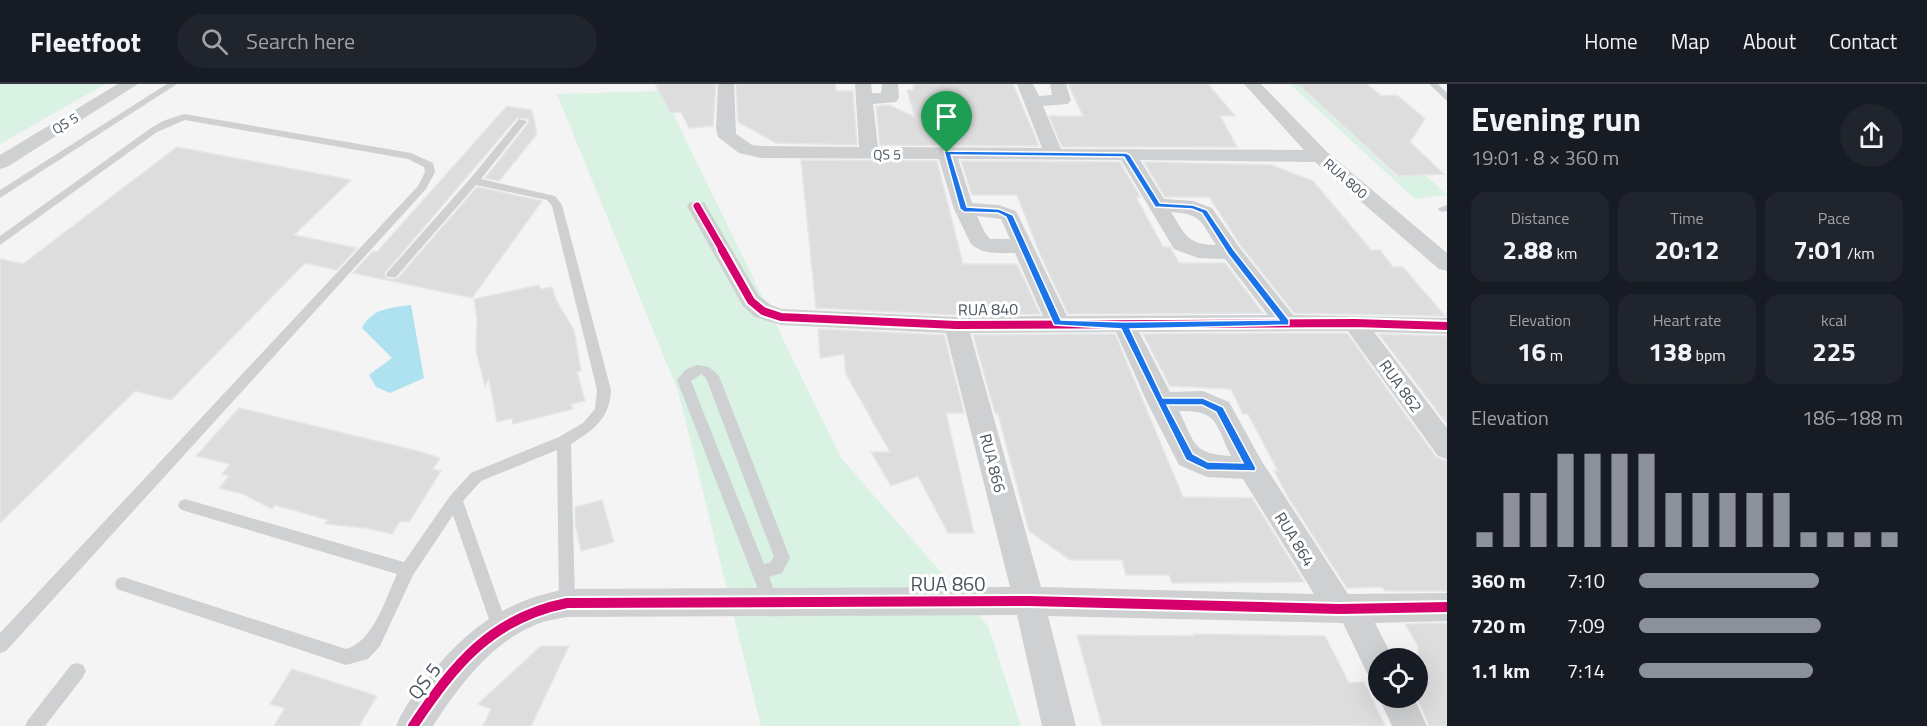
<!DOCTYPE html>
<html lang="en">
<head>
<meta charset="utf-8">
<style>
	:root { --surface:#171b24; --page:#20242c; --text:#f1f3f6; --muted:#9ea1a6; --line:#363941; --accent:#8c9099 }
	body { margin:0; font-family:"Titillium Web",sans-serif; background:var(--page); color:var(--text); height:100vh; display:flex; flex-direction:column; font-size:22px; white-space:nowrap }
	* { box-sizing:border-box; margin:0 }
	p { font-size:20px; color:var(--muted) }
	.icon { flex:none; width:33px; height:33px; fill:none; stroke:currentColor; stroke-width:2; stroke-linecap:round; stroke-linejoin:round }
	.map { position:relative; flex:1; overflow:hidden }
	.details { display:flex; flex-direction:column; background:var(--surface); width:480px }
	.details>* { flex:none }
	.controls { position:absolute; left:1368px; top:564px; display:grid; gap:12px }
	.controls a { display:grid; place-items:center; width:60px; height:60px; border-radius:50%; background:var(--surface); box-shadow:0 6px 24px #0002; font-size:30px }
	.pin { position:absolute; display:grid; place-items:center; width:51px; height:51px; color:#fff; margin:-62px -26px; border-radius:50% 50% 50% 0; rotate:-45deg; box-shadow:0 0 6px #0007 }
	.pin .icon { rotate:45deg }
	.round { display:grid; place-items:center; flex:none; width:63px; height:63px; border-radius:32px; background:var(--page) }
	.summary { display:flex; align-items:center; justify-content:space-between; height:102px; padding:0 24px }
	h1 { font-size:33px; font-weight:700; line-height:45px }
	.figures { display:grid; grid-template-columns:repeat(3,1fr); gap:9px; height:102px; padding:6px 24px }
	.figures div { display:grid; align-content:center; border-radius:15px; background:var(--page); text-align:center }
	.figures b { font-size:26px; font-weight:700 }
	.figures small { font-size:16px; font-weight:400 }
	.figures p { font-size:16px }
	.chart { height:168px; padding:12px 24px }
	.chart p { display:flex; justify-content:space-between }
	.chart svg { width:100%; height:108px; margin-top:6px; stroke:var(--accent); stroke-width:6 }
	ul { padding:0 24px; list-style:none; font-size:20px }
	li { display:grid; grid-template-columns:96px 72px 1fr; align-items:center; height:45px }
	li i { height:15px; border-radius:8px; background:var(--accent) }
	header { display:flex; align-items:center; gap:36px; box-sizing:border-box; height:84px; padding:0 30px; background:var(--surface); border-bottom:2px solid var(--line) }
	header strong { font-size:28px }
	nav { display:flex; gap:33px; margin-inline-start:auto; font-size:21px }
	.search { width:420px; height:54px; background:var(--page); display:flex; align-items:center; gap:15px; box-sizing:border-box; padding:0 21px; border-radius:33px; color:var(--muted); font-size:22px }
	main { display:flex; flex:1; min-height:0 }
	.map>svg:first-child { display:block }
	.green { fill:#d9f2e3 }
	.water { fill:#aee2f0 }
	.building { fill:#ddddde; stroke:#e5e6e7; stroke-width:1.5 }
	.lines { fill:none; stroke-linecap:round; stroke-linejoin:round }
	.lane { fill:#ced0d2; fill-rule:evenodd }
	.street { fill:#ced0d2; fill-rule:evenodd }
	.cycleway-far2-casing { stroke:#fff; stroke-width:10 }
	.cycleway-far1-casing { stroke:#fff; stroke-width:12 }
	.cycleway-casing { stroke:#fff; stroke-width:14 }
	.cycleway-far2 { stroke:#d6006c; stroke-width:7 }
	.cycleway-far1 { stroke:#d6006c; stroke-width:8 }
	.cycleway { stroke:#d6006c; stroke-width:10 }
	.route { fill:#1a73e8; stroke:#fff; stroke-width:1.5; fill-rule:evenodd }
	.labels { text-anchor:middle; dominant-baseline:central; stroke-width:6; stroke-linejoin:round; paint-order:stroke }
	.far-street-label { font-size:14px; fill:#4a5661; stroke:#fff }
	.street-label { font-size:16px; fill:#4a5661; stroke:#fff }
	.near-street-label { font-size:20px; fill:#4a5661; stroke:#fff }
</style>
</head>
<body>
<header>
<strong>Fleetfoot</strong>
<div class="search"><svg class="icon" aria-label="search" viewBox="0 0 24 24"><circle cx="10" cy="10" r="6"/><path d="M15 15l6 6"/></svg>Search here</div>
<nav><a>Home</a><a>Map</a><a>About</a><a>Contact</a></nav>
</header>
<main>
<div class="map">
<svg width="1447" height="642" viewBox="0 0 1447 642">
	<rect width="100%" height="100%" fill="#f4f4f4"/>
	<g class="green">
		<polygon points="0,0 105,0 0,60"/>
		<polygon points="1290,0 1297,0 1396,92 1424,90 1447,111 1415,115"/>
		<polygon points="662,7 841,374 988,542 1021,642 761,642 678,307 557,10"/>
	</g>
	<path class="water" d="M411,221L424,294L390,309L376,303L369,291L392,274L362,244C372,224 390,224 411,221Z"/>
	<g class="building">
		<polygon points="655,0 716,0 713,42 689,44 681,28 671,29"/>
		<polygon points="736,0 835,0 836,7 853,7 857,61 776,59 738,38"/>
		<polygon points="913,0 1013,0 1039,62 880,61 876,22 889,21 915,33 907,6 914,6"/>
		<polygon points="1068,0 1208,0 1235,32 1220,32 1237,63 1062,63 1049,32 1083,32"/>
		<polygon points="1298,0 1367,0 1381,12 1397,11 1425,35 1410,58 1444,90 1398,92"/>
		<polygon points="507,22 532,26 537,50 499,97 485,94 529,38 528,35 517,34 384,190 388,195 398,194 477,103 542,117 472,214 353,189 373,167 377,168"/>
		<polygon points="177,63 351,96 294,151 357,164 337,186 305,179 171,316 135,307 0,439 0,175 23,180"/>
		<polygon points="801,76 937,77 963,180 1017,180 1040,230 956,231 816,224"/>
		<polygon points="961,77 1120,78 1140,113 1136,113 1163,163 1170,163 1179,179 1225,179 1263,229 1068,230 1040,170 1017,111 972,111"/>
		<polygon points="1144,78 1271,81 1313,97 1371,166 1380,166 1393,183 1403,183 1445,232 1294,229 1241,162 1209,113 1165,113"/>
		<polygon points="539,201 541,205 552,203 556,216 574,246 581,287 577,288 585,317 571,320 573,325 513,340 512,334 497,338 489,295 485,302 476,267 477,235 474,215"/>
		<polygon points="818,245 944,251 964,329 946,329 974,449 948,449 918,392 891,402 871,368 890,368 846,290 844,270 820,274"/>
		<polygon points="1347,249 1436,373 1447,377 1447,507 1385,507 1382,503 1347,504 1288,413 1274,386 1278,387 1248,330 1243,330 1231,305 1170,302 1143,250"/>
		<polygon points="1115,250 1183,413 1252,414 1304,498 1172,499 1169,491 1126,491 1122,476 1070,476 1029,447 998,330 995,329 973,251"/>
		<polygon points="1379,250 1447,252 1447,340"/>
		<polygon points="239,324 418,367 440,374 433,385 441,387 409,438 400,437 392,450 366,444 325,440 328,436 275,421 272,425 243,410 219,404 229,392 222,390 230,380 196,372"/>
		<polygon points="602,416 614,458 581,467 575,439 575,423"/>
		<polygon points="1447,539 1447,642 1429,642 1418,616 1418,562 1405,540"/>
		<polygon points="1194,550 1325,552 1349,599 1364,598 1385,642 1102,641 1077,551 1195,552"/>
		<polygon points="541,562 569,562 531,642 483,642 491,625 478,620"/>
		<polygon points="292,585 377,612 359,642 274,642 285,624 270,620"/>
	</g>
	<g class="lines">
		<g class="lane">
			<polygon points="167,0 177,0 0,114 0,106"/>
			<polygon points="1429,0 1438,0 1447,9 1447,17"/>
			<polygon points="184,30 411,69 433,79 435,88 426,105 6,567 0,569 0,549 418,102 425,88 424,83 408,75 185,36 157,48 0,161 0,152 151,44 163,37"/>
			<path d="M519,35L527,37L481,95L555,112L562,121L611,306C610,334 594,346 571,360L575,519L573,524L567,527L561,524L559,519L557,366L481,397L463,417L508,544L506,550L500,552L494,550L492,544L453,431L413,491L380,562L368,575L346,581L117,505L115,500L117,495L123,493L346,565C373,558 386,514 397,490L185,427L180,425L178,421L180,417L185,415L404,478L450,412L471,389L559,353L583,339L595,325L597,306L552,122L547,116L476,101L396,193H388L386,190L470,95Z"/>
			<polygon points="1447,121 1447,127 1442,128 1437,125"/>
			<path d="M697,281L709,283L719,292L790,474L782,489L769,493L779,518L777,523L771,526L765,523L763,518L677,296L685,286ZM701,290L706,294L774,473L771,478L764,480L693,302L691,297Z"/>
			<polygon points="77,579 83,581 86,587 83,593 45,642 25,642 28,636 71,581"/>
		</g>
		<g class="street">
			<polygon points="118,0 138,0 7,83 0,85 0,71"/>
			<path d="M718,0H734L736,50L752,61L761,62L859,63L855,0H871L872,9H881L882,0H898L899,14L896,18L873,20L878,63L1042,64L1017,0H1033L1039,12L1052,11L1050,0H1066L1071,16L1068,20L1043,22L1061,65L1304,66L1244,0H1261L1327,68L1447,169V187L1439,185L1315,78L1140,76L1164,115L1193,117L1212,124L1239,163L1293,231L1447,234V250L1374,248L1447,344V375L1438,372L1348,247L1139,248L1170,308L1203,307L1229,318L1261,376L1348,510L1447,509V537L1375,539L1393,574H1378V594L1367,589L1343,539L1048,532L1076,642H1042L1017,531L567,533C558,535 548,536 540,539C493,556 459,602 433,642H396C404,623 416,607 429,592C468,544 506,516 567,505L1010,503L946,249L781,241L755,233L743,222L687,122L690,118H704L759,212L771,221L782,225L956,233L1043,232L1015,169C1000,169 983,171 971,160L954,125L939,75L761,74L739,69L718,53L716,44ZM958,75L1121,76L1174,165L1198,174L1225,175L1268,231L1067,232L1016,127L999,121L972,119ZM1171,128C1202,130 1200,137 1216,161C1187,161 1185,150 1171,128ZM977,132L1001,135L1010,155H990L985,149ZM1116,248L1147,318L1179,381L1207,393L1243,395L1314,510L1041,503L970,249ZM1179,327C1219,326 1215,340 1231,372C1192,370 1195,359 1179,327Z"/>
			<polygon points="1379,614 1414,614 1427,642 1392,642"/>
		</g>
		<g class="cycleway-far2-casing">
			<polyline id="cycleway-far2" points="697,122 723,167"/>
		</g>
		<g class="cycleway-far1-casing">
			<polyline id="cycleway-far1" points="722,166 751,217 763,227 781,233 956,241 1355,239 1447,242"/>
		</g>
		<g class="cycleway-casing">
			<path id="cycleway" d="M413,642C454,581 491,534 567,519L1029,517L1340,525L1447,523"/>
		</g>
		<use href="#cycleway-far2" class="cycleway-far2"/>
		<use href="#cycleway-far1" class="cycleway-far1"/>
		<use href="#cycleway" class="cycleway"/>
	</g>
	<path class="route" d="M944,67L1126,69L1130,71L1160,119L1193,121L1207,126L1234,166L1289,236V241L1130,245L1163,314H1203L1223,323L1256,384L1255,387L1207,386L1186,376L1121,245L1054,241L1006,133L998,129L964,128L960,125ZM951,71L1124,73L1155,123L1192,125L1202,129L1228,170L1279,236L1124,238L1061,236L1013,131L999,125L967,123ZM1167,321H1202L1216,328L1243,379L1208,378L1193,370Z"/>
	<g class="labels">
		<g class="far-street-label">
			<text transform="translate(65 39) rotate(-31)">QS 5</text>
			<text transform="translate(887 70) rotate(-1)">QS 5</text>
			<text transform="translate(1346 94) rotate(41)">RUA 800</text>
		</g>
		<g class="street-label">
			<text transform="translate(988 225) rotate(-1)">RUA 840</text>
			<text transform="translate(1401 302) rotate(54)">RUA 862</text>
			<text transform="translate(993 379) rotate(75)">RUA 866</text>
			<text transform="translate(1295 455) rotate(58)">RUA 864</text>
		</g>
		<g class="near-street-label">
			<text x="948" y="499">RUA 860</text>
			<text transform="translate(424 597) rotate(-53)">QS 5</text>
		</g>
	</g>
</svg>
<div class="controls">
<a><svg class="icon" aria-label="locate" viewBox="0 0 24 24"><circle cx="12" cy="12" r="6"/><path d="M12 2v4M12 18v4M2 12h4M18 12h4"/></svg></a>
</div>
<div class="pin" style="left:947px;top:69px;background:#1e9e55"><svg class="icon" aria-label="arrive" viewBox="0 0 24 24"><path d="M6 21V4h12l-3 4 3 4H6"/></svg></div>
</div>
<section class="details">
<div class="summary"><div><h1>Evening run</h1><p>19:01 · 8 × 360 m</p></div><a class="round"><svg class="icon" aria-label="share" viewBox="0 0 24 24"><path d="M12 15V3M7 8l5-5 5 5M5 13v7h14v-7"/></svg></a></div>
<div class="figures">
<div><p>Distance</p><b>2.88<small> km</small></b></div>
<div><p>Time</p><b>20:12</b></div>
<div><p>Pace</p><b>7:01<small> /km</small></b></div>
</div>
<div class="figures">
<div><p>Elevation</p><b>16<small> m</small></b></div>
<div><p>Heart rate</p><b>138<small> bpm</small></b></div>
<div><p>kcal</p><b>225</b></div>
</div>
<div class="chart"><p><span>Elevation</span>186–188 m</p>
<svg viewBox="0 0 160 44" preserveAspectRatio="none"><path d="M5 44V38M15 44V22M25 44V22M35 44V6M45 44V6M55 44V6M65 44V6M75 44V22M85 44V22M95 44V22M105 44V22M115 44V22M125 44V38M135 44V38M145 44V38M155 44V38"/></svg>
</div>
<ul>
<li><b>360 m</b>7:10<i style="width:68%"></i></li>
<li><b>720 m</b>7:09<i style="width:69%"></i></li>
<li><b>1.1 km</b>7:14<i style="width:66%"></i></li>
</ul>
</section>
</main>
</body>
</html>
